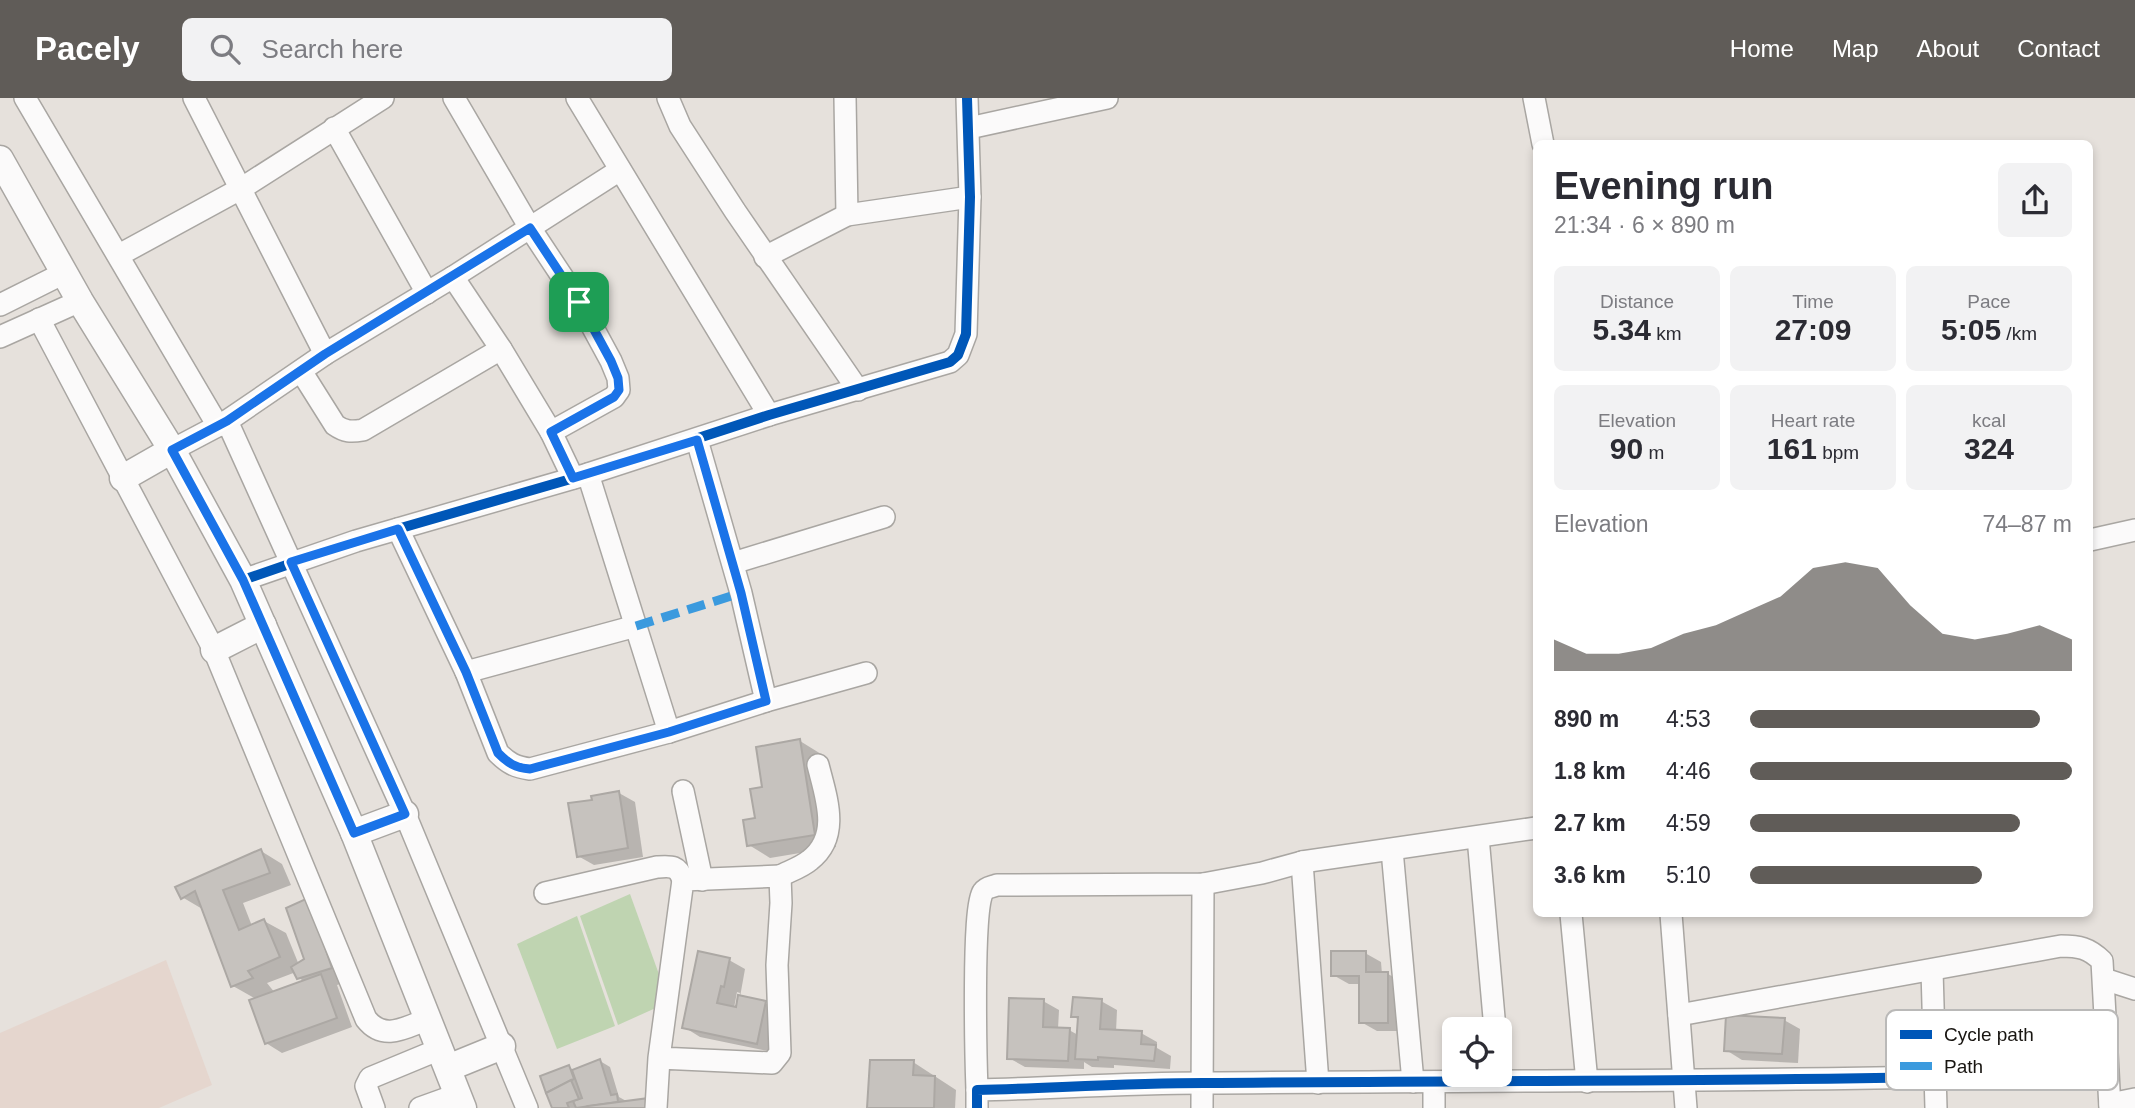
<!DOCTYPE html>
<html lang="en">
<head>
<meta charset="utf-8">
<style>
	:root { --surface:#fff; --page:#f2f2f3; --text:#2b2b33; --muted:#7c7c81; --accent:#605c58 }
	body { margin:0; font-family:Helvetica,sans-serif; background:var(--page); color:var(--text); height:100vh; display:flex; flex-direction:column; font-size:26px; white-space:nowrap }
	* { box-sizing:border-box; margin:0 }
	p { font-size:23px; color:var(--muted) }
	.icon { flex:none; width:38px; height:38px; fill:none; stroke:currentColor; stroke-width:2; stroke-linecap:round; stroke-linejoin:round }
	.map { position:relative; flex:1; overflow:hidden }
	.drawer { position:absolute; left:1533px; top:42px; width:560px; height:777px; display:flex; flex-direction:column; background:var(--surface); border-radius:10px; box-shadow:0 4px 10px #0003 }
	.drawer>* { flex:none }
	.fabs { position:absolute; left:1442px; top:919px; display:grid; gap:14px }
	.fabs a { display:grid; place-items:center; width:70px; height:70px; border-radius:10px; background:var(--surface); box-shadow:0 4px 10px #0003; font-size:35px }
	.pin { position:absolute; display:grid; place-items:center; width:60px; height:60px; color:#fff; margin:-30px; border-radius:14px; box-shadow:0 4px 10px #0006 }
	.round { display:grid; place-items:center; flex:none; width:74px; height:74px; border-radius:10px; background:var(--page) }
	.summary { display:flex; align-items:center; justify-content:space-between; height:119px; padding:0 21px }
	h1 { font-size:38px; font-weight:700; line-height:52px }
	.figures { display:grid; grid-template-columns:repeat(3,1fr); gap:10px; height:119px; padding:7px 21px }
	.figures div { display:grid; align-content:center; border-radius:10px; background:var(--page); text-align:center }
	.figures b { font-size:30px; font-weight:700 }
	.figures small { font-size:19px; font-weight:400 }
	.figures p { font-size:19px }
	.chart { height:196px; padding:14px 21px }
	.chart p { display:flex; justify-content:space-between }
	.chart svg { width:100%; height:126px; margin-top:7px; fill:var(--accent); opacity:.7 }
	ul { padding:0 21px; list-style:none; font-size:23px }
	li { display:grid; grid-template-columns:112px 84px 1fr; align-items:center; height:52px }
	li i { height:18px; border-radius:9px; background:var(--accent) }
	header { display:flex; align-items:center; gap:42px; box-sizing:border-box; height:98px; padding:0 35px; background:var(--accent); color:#fff }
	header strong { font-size:33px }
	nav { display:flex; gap:38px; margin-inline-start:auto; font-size:24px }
	.search { width:490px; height:63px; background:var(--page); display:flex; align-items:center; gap:18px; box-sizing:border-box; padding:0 24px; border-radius:10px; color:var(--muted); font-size:26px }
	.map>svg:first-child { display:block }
	.commercial { fill:#e5d6ce }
	.pitch { fill:#bfd4b1 }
	.shadow { fill:#0003; fill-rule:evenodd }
	.building { fill:#c6c2be; stroke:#aca8a4; stroke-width:2 }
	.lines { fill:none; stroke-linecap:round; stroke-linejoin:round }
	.minor-casing { stroke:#a9a6a2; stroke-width:24 }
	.major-casing { stroke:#a9a6a2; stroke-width:29 }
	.minor { stroke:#fbfafa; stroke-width:21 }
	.major { stroke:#fbfafa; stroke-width:26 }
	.quiet { stroke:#3b9ade; stroke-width:9; stroke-dasharray:18 9; stroke-linecap:butt }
	.cycleway-casing { stroke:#fff; stroke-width:15 }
	.cycleway { stroke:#0057b8; stroke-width:10 }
	.route-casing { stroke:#fff; stroke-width:14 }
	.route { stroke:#1a73e8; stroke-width:9 }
	.key { fill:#fff; stroke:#bab9b8; stroke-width:2 }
	.key-label { font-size:19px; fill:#181511 }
</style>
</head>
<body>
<header>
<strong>Pacely</strong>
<div class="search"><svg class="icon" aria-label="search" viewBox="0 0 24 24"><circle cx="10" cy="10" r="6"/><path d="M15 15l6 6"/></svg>Search here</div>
<nav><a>Home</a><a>Map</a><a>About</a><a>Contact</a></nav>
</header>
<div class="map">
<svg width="2135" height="1010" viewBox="0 0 2135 1010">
	<rect width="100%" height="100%" fill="#e6e1dc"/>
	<polygon class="commercial" points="166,862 212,987 159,1010 0,1010 0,935"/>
	<g class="pitch">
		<polygon points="630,796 669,904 618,927 580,818"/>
		<polygon points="577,818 615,928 557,951 517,846"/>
	</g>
	<g class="shadow">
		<polygon points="800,643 821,656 836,749 770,760 749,747 757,722"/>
		<polygon points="619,695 635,704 643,759 594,767 578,758 594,703"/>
		<path d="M261,753L282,766L291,787L243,805L252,828L264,823L286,835L299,867L306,862L308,802L353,882L337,887L352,929L282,955L266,945L256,901L233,888L204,812L182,799ZM296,874L299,880L305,884L275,895L267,885Z"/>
		<polygon points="1365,855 1381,864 1382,876 1388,876 1404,885 1404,933 1377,933 1361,924 1361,886 1349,886 1333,877"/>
		<path d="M729,862L745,871L740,899L765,905L781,914L773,954L700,939L684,929ZM737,894L740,895L737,911L734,910Z"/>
		<polygon points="1043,903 1059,912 1058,931 1069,932 1078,937 1079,922 1073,918 1101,903 1117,912 1116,934 1141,935 1157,944 1157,950 1171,958 1170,971 1114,967 1114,970 1092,969 1084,964 1084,971 1025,969 1009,960"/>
		<polygon points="1784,922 1800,931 1798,965 1742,962 1726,952"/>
		<polygon points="600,963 610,969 619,999 628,1004 663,1010 553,1010 569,969 575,973"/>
		<polygon points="913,964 956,992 955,1010 869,1010"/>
	</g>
	<g class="building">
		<polygon points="800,641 815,737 747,748 743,722 755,720 750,691 762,689 756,649"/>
		<polygon points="619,693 628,750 577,759 568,705 592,702 591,698"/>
		<polygon points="261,751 270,775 223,792 239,832 264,821 280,859 248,873 253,880 231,889 195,793 181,801 175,789"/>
		<polygon points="308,800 332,870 297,881 291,869 304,861 286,810"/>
		<polygon points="698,853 730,860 724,889 721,888 717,905 736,909 738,897 766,903 757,946 682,930"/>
		<polygon points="1331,853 1366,853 1366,874 1388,874 1388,925 1359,925 1359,878 1331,878"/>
		<polygon points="321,876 337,920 265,946 249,902"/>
		<polygon points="1073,899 1102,901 1100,931 1142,933 1141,946 1156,947 1154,963 1098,959 1098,962 1075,961 1078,919 1071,919"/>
		<polygon points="1009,900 1044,901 1043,929 1070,930 1068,963 1007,961"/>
		<polygon points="1726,917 1785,920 1782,956 1724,953"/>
		<polygon points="600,961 611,997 617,996 618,1004 576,1010 573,1003 582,1000 572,972"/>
		<polygon points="870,962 914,962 913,977 935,978 934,1010 867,1010"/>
		<polygon points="569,967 574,981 546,995 540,978"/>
		<polygon points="571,982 579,1001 567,1005 569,1010 552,1010 546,995"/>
		<polygon points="649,1000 648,1010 583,1010 588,1008"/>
	</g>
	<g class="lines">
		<g class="minor-casing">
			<g id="minor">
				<polyline points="25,0 218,328"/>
				<polyline points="194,0 325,256"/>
				<polyline points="577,0 769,317"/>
				<polyline points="668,0 680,28 735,113 858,292"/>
				<polyline points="845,0 847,117"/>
				<polyline points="1534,0 1543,46"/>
				<polyline points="334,30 427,195"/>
				<polyline points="969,30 1107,0"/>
				<polyline points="119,157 242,90 383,0"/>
				<polyline points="765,159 847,117 970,99"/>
				<polyline points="453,179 501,251 551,334 614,299 619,292 618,280 611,263 579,204 530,130 454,0"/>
				<polyline points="0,207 64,175"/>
				<path d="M39,221L214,552L366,921C384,944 406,929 428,921"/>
				<polyline points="0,239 80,203"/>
				<path d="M301,273L335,327C345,334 351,334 363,332L501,251"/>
				<polyline points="227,323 405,716 527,1010"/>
				<polyline points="551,334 573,380"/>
				<polyline points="172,352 227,323 325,256 453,179 620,72"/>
				<polyline points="588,376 669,634"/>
				<path d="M398,431L466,574L498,655C508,665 515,669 530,671L669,634L766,603L741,495L697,342"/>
				<polyline points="2090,442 2135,432"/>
				<polyline points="733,465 884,419"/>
				<polyline points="243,482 356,443 588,376 769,317 950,264 958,257 966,236 970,99 967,0"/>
				<polyline points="466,574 636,528"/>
				<polyline points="766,603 866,575"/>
				<polyline points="683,693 702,782"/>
				<polyline points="1478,739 1495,931"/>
				<polyline points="1392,752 1413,984"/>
				<polyline points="1302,764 1318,985"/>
				<path d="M780,778C790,773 802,769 810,762C841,738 826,699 818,667"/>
				<path d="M545,795L657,769C671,768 678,767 683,782"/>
				<polyline points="1571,816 1587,984"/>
				<polyline points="1671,816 1686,1010"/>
				<polyline points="1932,872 1936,1010"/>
				<polyline points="2104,881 2135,891"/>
				<path d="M1679,917L2061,848C2079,848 2089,850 2102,863L2110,1010"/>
				<polyline points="1434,984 1434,1010"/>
				<path d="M977,992C976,965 972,807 983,794C986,789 992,789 997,787L1203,786L1262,775L1302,764L1536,730"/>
				<polyline points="2110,1006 2135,1001"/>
				<polyline points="374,1010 366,988 370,980 440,951"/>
				<polyline points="420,1010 459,996"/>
				<polyline points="656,1010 659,960 683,782 780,778 781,805 777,867 780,955 772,965 659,960"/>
				<path d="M977,1010V992C1053,990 1128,985 1204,985C1505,982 1806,984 2108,975"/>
				<polyline points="1202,1010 1203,786"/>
			</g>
		</g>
		<g class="major-casing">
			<g id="major">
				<polyline points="0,61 80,203 172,352 243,482 354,735 463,1010"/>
				<polyline points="123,380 172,352"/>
				<polyline points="214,552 263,527"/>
				<polyline points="354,735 405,716"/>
				<polyline points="448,970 502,948"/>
			</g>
		</g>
		<use href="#minor" class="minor"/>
		<use href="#major" class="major"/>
		<polyline class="quiet" points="636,528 741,495"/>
		<g class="cycleway-casing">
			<g id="cycleway">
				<polyline points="243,482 356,443 588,376 769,317 950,264 958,257 966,236 970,99 967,0"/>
				<path d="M977,1010V992C1053,990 1128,985 1204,985C1505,982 1806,984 2108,975"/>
			</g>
		</g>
		<use href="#cycleway" class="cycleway"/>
	</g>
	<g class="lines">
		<g class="route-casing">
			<path id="route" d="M530,130L579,204L611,263L618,280L619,292L614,299L551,334L573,380L697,342L741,495L766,603L669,634L530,671C515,670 508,665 498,655L466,574L398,431L291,464L405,716L354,735L243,482L172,352L227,323L325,256Z"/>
		</g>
		<use href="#route" class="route"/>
	</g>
	<rect x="1886" y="912" width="232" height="80" rx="10" class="key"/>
	<rect x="1900" y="932" width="32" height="9" fill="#0057b8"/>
	<rect x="1900" y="964" width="32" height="8" fill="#3b9ade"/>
	<g class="key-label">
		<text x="1944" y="943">Cycle path</text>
		<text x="1944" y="975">Path</text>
	</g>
</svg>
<div class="fabs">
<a><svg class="icon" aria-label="locate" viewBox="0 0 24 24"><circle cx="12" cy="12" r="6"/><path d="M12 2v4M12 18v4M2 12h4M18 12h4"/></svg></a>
</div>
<div class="pin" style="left:579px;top:204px;background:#1e9e55"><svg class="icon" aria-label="arrive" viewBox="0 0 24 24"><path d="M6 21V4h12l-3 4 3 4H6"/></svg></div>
<section class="drawer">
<div class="summary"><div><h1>Evening run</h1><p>21:34 · 6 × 890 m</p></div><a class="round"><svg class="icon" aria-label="share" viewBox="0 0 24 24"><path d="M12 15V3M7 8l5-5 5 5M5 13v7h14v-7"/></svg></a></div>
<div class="figures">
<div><p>Distance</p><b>5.34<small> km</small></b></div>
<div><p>Time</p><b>27:09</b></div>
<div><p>Pace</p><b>5:05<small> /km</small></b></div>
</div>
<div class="figures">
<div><p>Elevation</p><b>90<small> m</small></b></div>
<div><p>Heart rate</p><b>161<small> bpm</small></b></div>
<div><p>kcal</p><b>324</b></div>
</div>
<div class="chart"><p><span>Elevation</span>74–87 m</p>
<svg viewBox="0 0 160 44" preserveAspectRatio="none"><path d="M0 44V33L10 38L20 38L30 36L40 31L50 28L60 23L70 18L80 8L90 6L100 8L110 21L120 31L130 33L140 31L150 28L160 33V44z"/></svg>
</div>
<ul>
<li><b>890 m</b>4:53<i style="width:90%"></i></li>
<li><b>1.8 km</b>4:46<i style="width:100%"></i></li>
<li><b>2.7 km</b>4:59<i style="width:84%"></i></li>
<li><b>3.6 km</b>5:10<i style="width:72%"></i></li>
</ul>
</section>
</div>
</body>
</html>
